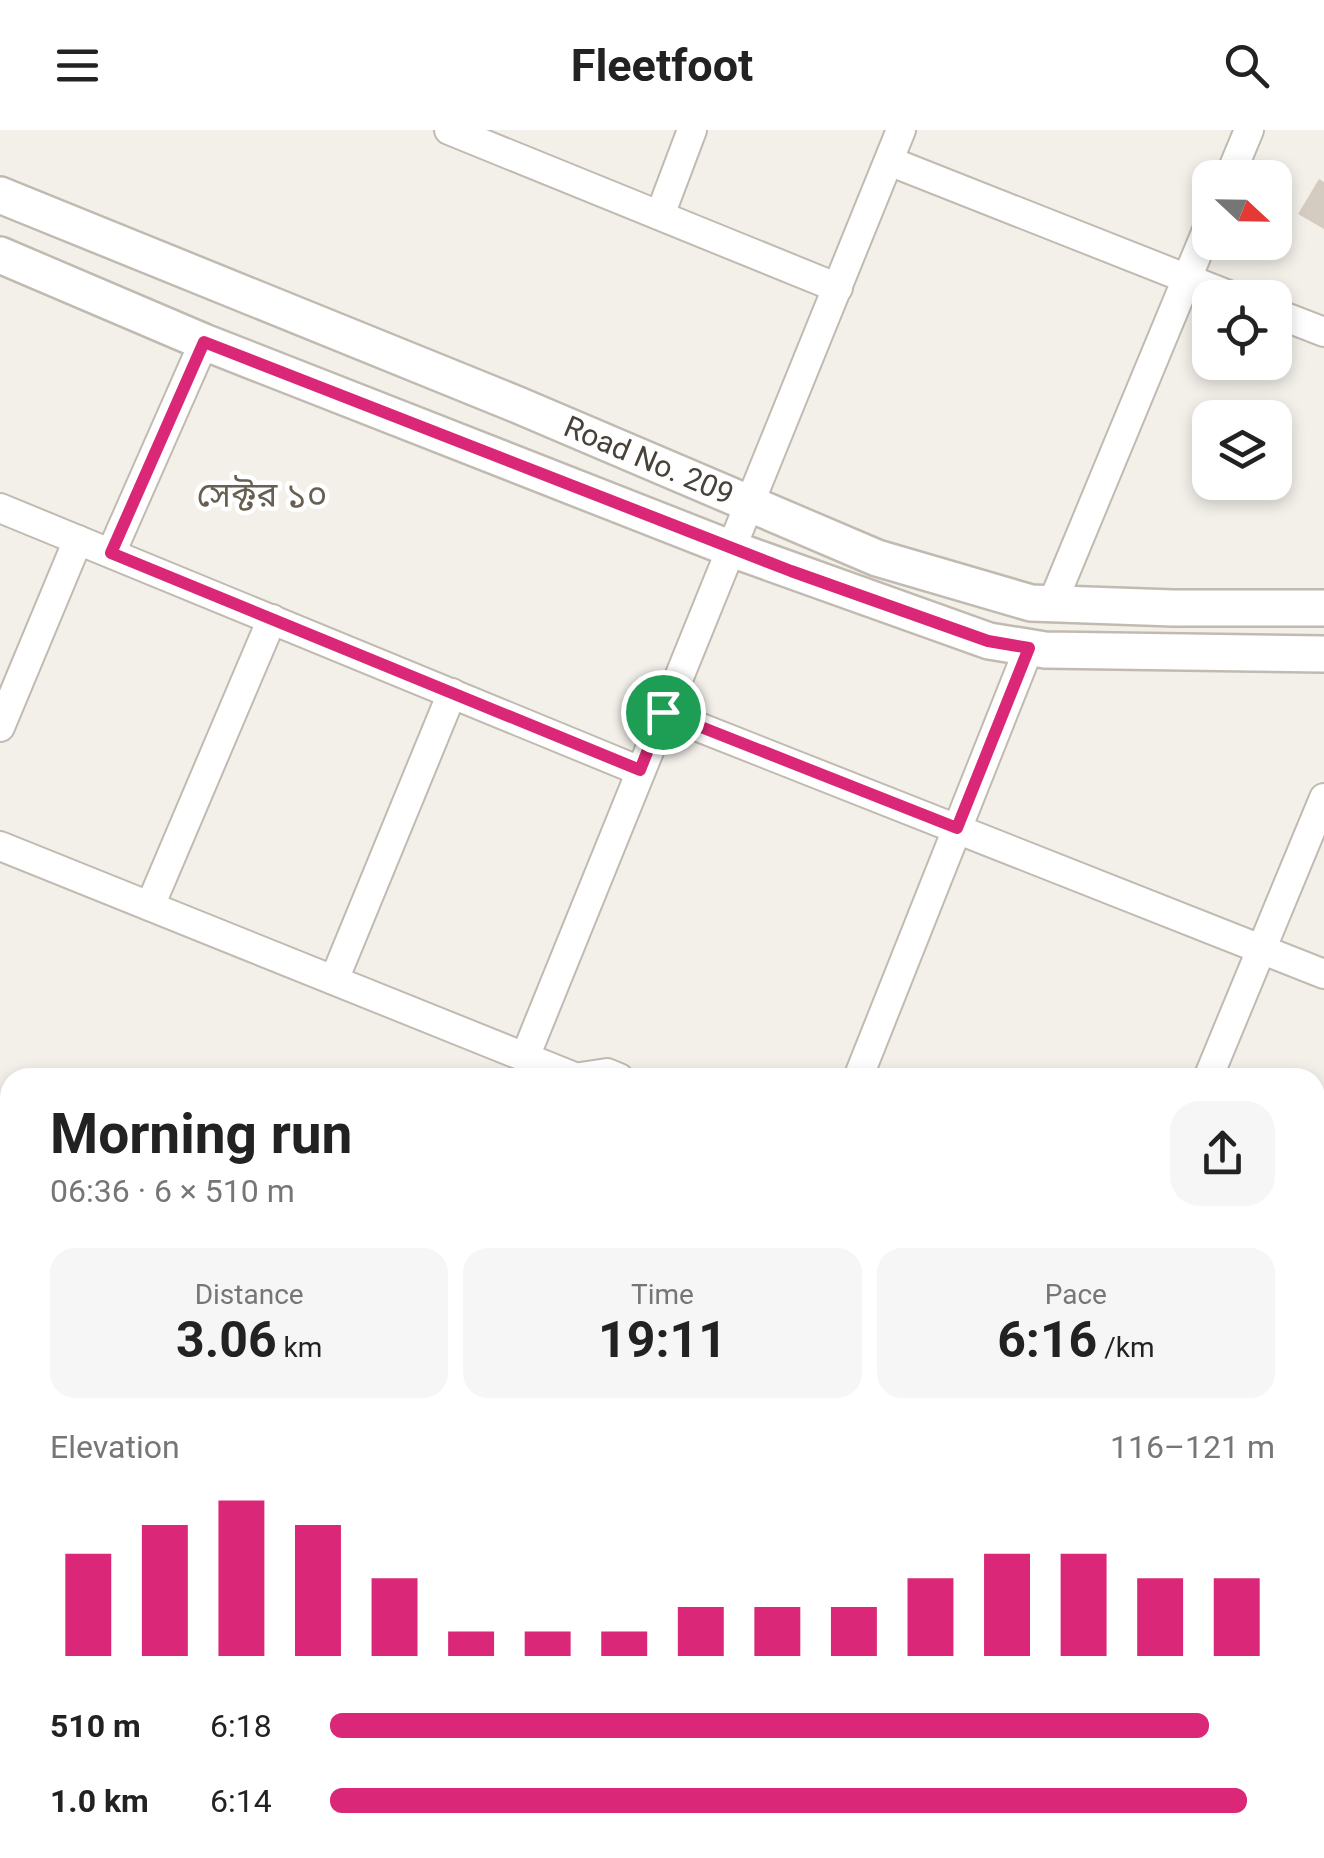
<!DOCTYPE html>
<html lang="en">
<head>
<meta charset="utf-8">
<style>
	:root { --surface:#fff; --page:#f6f6f6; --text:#222; --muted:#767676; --accent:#db2777 }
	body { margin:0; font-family:Roboto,"Noto Sans Bengali",sans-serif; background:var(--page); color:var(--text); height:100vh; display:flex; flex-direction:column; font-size:38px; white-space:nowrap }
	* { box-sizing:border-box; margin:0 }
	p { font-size:32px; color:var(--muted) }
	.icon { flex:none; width:55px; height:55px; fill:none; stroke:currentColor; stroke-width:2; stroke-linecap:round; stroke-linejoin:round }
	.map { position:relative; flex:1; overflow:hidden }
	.sheet { position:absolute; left:0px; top:938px; width:1325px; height:792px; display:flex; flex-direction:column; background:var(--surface); border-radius:30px 30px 0 0; box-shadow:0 5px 15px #0003 }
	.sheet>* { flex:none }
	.needle { width:65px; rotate:112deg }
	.fabs { position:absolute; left:1192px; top:30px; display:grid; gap:20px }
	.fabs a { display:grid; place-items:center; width:100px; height:100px; border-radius:20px; background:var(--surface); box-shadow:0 5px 15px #0003; font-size:50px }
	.pin { position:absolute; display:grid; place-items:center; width:85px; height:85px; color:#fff; margin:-42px; border:5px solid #fff; border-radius:50%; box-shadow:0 2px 10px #0007 }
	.round { display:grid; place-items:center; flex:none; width:105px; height:105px; border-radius:30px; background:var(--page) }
	.summary { display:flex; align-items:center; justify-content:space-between; height:170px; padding:0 50px }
	h1 { font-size:55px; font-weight:700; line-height:75px }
	.figures { display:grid; grid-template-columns:repeat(3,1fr); gap:15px; height:170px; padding:10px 50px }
	.figures div { display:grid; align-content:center; border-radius:25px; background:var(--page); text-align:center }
	.figures b { font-size:50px; font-weight:700 }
	.figures small { font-size:28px; font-weight:400 }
	.figures p { font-size:28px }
	.chart { height:280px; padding:20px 50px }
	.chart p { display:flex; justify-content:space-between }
	.chart svg { width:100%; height:180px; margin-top:10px; stroke:var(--accent); stroke-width:6 }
	ul { padding:0 50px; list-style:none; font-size:32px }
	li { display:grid; grid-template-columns:160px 120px 1fr; align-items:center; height:75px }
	li i { height:25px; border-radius:12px; background:var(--accent) }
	header { display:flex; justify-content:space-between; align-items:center; height:130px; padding:0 50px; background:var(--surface); font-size:45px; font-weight:700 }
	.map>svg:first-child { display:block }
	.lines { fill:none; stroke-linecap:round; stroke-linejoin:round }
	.canal { stroke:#aed3e9; stroke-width:30 }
	.building { fill:#d4ccc1 }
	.minor-casing { stroke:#c1bab1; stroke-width:32 }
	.tertiary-casing { stroke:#c1bab1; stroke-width:40 }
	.minor { stroke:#fff; stroke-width:28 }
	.tertiary { stroke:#fff; stroke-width:35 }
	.route-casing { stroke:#fff; stroke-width:20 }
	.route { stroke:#db2777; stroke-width:12 }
	.labels { text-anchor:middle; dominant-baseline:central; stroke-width:9; stroke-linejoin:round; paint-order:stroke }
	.street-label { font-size:30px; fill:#474139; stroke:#fff }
	.quarter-label { font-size:35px; fill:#685e52; stroke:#fff }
</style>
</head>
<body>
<header><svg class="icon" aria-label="menu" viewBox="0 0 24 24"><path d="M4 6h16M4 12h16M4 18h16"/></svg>Fleetfoot<svg class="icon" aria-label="search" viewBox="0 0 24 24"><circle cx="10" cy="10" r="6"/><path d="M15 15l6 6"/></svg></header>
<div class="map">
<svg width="1324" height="1728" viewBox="0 0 1324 1728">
	<rect width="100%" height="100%" fill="#f3f0ea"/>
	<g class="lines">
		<g class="canal">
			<polyline points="0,1030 10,1038"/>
			<polyline points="594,1720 600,1728"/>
		</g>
	</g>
	<polygon class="building" points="1319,49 1324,52 1324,99 1298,84"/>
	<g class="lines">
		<g class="minor-casing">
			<g id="minor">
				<polyline points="449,0 838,158"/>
				<polyline points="889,31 1236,168"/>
				<polyline points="1229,48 1249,0"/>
				<polyline points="660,85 692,0"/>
				<polyline points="1275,183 1324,202"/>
				<polyline points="0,378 640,641"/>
				<polyline points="111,423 204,212"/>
				<polyline points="1052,474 1210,93"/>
				<polyline points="663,583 1324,844"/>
				<polyline points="0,597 78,410"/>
				<polyline points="0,716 572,946"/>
				<polyline points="150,776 272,489"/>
				<polyline points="334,850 452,563"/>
				<polyline points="525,927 901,0"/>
				<polyline points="574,948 607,943 619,948"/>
				<polyline points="858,948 1029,518"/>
				<polyline points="1208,948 1324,668"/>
				<polyline points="1315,1225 1324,1228"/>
				<polyline points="1315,1263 1324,1266"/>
				<polyline points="0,1308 10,1312"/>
				<polyline points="0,1506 10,1481"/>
				<polyline points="1315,1543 1324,1520"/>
				<polyline points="1315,1580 1324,1584"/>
				<polyline points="249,1728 253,1720"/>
				<polyline points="983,1728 986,1720"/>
				<polyline points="1241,1728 1244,1720"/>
			</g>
		</g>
		<g class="tertiary-casing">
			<g id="tertiary">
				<polyline points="0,65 518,275 877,428 1031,473 1173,478 1324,478"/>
				<polyline points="0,125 204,212 729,418 989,511 1045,520 1324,524"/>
			</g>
		</g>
		<use href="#minor" class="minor"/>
		<use href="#tertiary" class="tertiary"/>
	</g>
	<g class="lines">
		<g class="route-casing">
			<polygon id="route" points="204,212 791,441 988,511 1029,518 957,698 663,582 640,640 111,423"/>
		</g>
		<use href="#route" class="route"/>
	</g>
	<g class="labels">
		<g class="street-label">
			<text transform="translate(649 330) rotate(23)">Road No. 209</text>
		</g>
		<g class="quarter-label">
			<text x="262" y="365">সেক্টর ১০</text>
		</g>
	</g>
</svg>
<div class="fabs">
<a><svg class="needle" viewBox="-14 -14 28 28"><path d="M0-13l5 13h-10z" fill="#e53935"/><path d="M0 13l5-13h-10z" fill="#767676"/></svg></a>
<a><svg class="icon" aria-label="locate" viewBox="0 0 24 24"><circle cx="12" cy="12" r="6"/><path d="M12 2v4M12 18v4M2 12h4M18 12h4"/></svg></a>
<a><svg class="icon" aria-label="layers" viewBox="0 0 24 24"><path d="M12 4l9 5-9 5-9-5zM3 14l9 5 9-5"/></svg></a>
</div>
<div class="pin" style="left:663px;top:582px;background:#1e9e55"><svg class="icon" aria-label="arrive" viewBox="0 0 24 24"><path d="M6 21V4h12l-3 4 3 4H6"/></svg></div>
<section class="sheet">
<div class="summary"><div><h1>Morning run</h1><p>06:36 · 6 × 510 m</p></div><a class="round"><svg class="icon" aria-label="share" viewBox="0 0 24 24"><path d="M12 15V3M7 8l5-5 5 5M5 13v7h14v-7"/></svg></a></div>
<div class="figures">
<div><p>Distance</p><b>3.06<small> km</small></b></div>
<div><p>Time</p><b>19:11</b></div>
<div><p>Pace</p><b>6:16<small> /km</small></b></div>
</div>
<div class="chart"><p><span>Elevation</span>116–121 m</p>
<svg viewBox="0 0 160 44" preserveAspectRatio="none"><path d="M5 44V19M15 44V12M25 44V6M35 44V12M45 44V25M55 44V38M65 44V38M75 44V38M85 44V32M95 44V32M105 44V32M115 44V25M125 44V19M135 44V19M145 44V25M155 44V25"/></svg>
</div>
<ul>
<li><b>510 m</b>6:18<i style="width:93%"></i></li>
<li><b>1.0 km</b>6:14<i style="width:97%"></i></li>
</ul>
</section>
</div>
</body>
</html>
